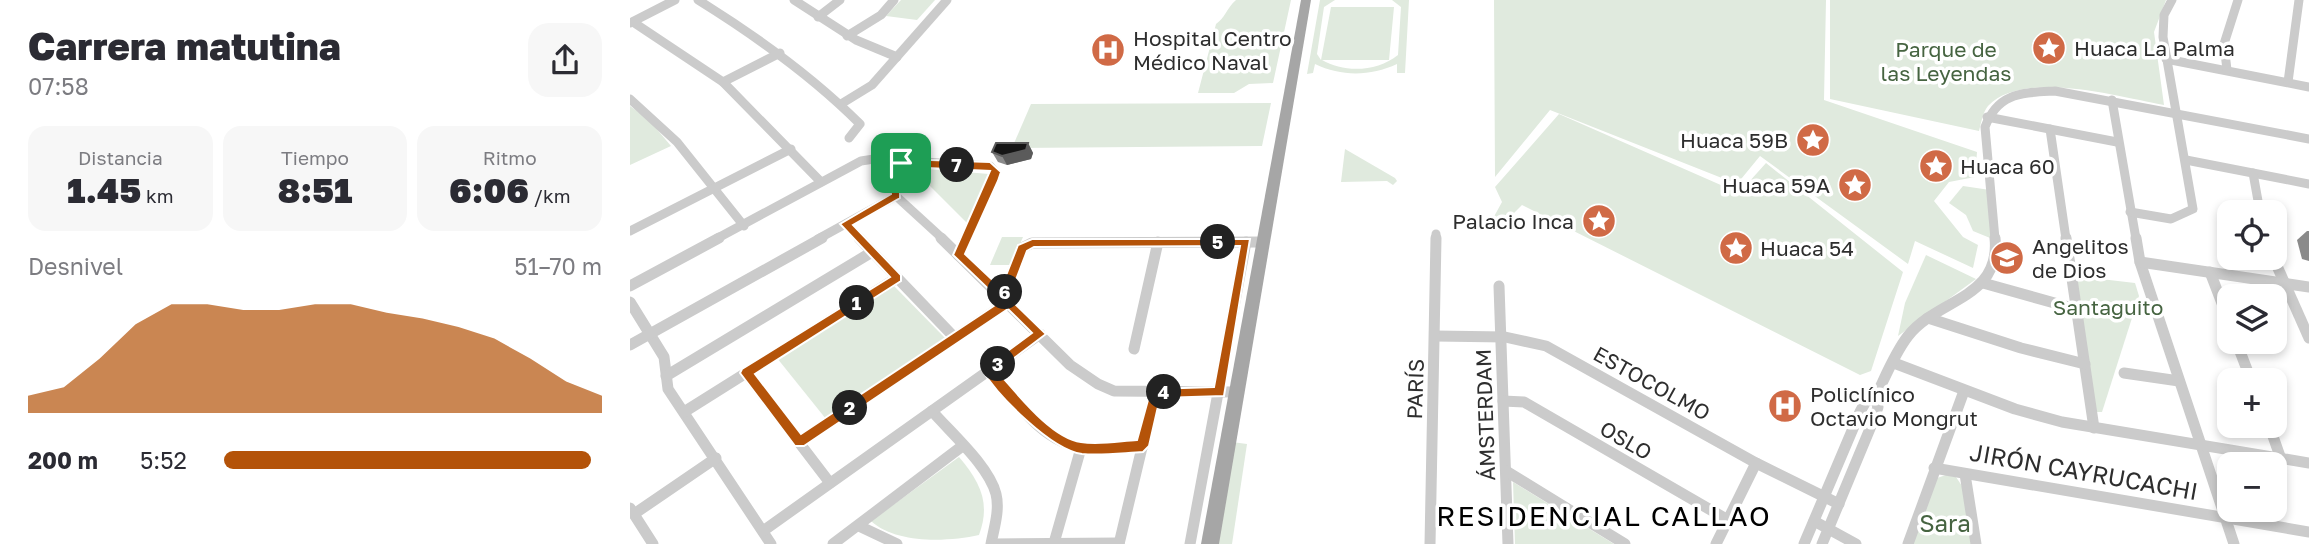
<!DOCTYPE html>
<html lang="es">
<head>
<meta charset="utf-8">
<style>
	:root { --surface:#fff; --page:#f7f7f7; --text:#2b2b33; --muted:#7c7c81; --accent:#b45309 }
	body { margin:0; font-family:"Golos Text",sans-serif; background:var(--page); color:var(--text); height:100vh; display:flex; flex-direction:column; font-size:26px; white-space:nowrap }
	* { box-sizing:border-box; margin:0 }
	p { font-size:23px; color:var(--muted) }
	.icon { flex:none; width:38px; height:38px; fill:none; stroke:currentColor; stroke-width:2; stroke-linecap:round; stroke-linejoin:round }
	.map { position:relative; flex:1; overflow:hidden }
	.sheet { display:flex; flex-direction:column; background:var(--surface); width:630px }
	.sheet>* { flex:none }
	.controls { position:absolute; left:1587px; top:200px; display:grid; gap:14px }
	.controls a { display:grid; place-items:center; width:70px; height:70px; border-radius:14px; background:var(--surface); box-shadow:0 4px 10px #0003; font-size:35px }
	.pin { position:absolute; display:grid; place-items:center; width:60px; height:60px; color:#fff; margin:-30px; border-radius:14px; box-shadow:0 4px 10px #0006 }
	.km { position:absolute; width:35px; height:35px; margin:-18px; border-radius:50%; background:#222; color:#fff; font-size:19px; line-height:35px; text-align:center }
	.round { display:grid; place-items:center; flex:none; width:74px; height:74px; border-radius:21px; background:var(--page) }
	.summary { display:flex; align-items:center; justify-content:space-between; height:119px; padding:0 28px }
	h1 { font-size:38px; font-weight:800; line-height:52px }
	.figures { display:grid; grid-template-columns:repeat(3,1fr); gap:10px; height:119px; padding:7px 28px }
	.figures div { display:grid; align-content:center; border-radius:18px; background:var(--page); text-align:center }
	.figures b { font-size:35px; font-weight:800 }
	.figures small { font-size:19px; font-weight:400 }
	.figures p { font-size:19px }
	.chart { height:196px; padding:14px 28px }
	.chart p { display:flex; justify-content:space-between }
	.chart svg { width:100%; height:126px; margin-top:7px; fill:var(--accent); opacity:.7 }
	ul { padding:0 28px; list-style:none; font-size:23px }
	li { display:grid; grid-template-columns:112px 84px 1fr; align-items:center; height:52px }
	li i { height:18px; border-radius:9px; background:var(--accent) }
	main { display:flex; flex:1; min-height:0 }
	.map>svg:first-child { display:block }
	.green { fill:#e0eade }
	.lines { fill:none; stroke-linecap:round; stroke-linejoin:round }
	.minor-far1 { stroke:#cbcbcb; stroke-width:9 }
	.minor { stroke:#cbcbcb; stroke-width:11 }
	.major { fill:#a6a6a6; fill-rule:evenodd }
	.wall { fill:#8a8a8a }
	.shaded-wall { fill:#5b5b5b }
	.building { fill:#151515; stroke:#5b5b5b; stroke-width:2 }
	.route { fill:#b45309; stroke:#fff; stroke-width:2; fill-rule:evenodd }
	.labels { text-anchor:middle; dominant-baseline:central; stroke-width:7; stroke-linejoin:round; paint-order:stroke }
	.poi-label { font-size:21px; fill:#2e2e2e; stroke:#fff; text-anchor:start }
	.park-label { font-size:21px; fill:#466441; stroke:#fff }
	.street-label { font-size:21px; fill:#2e2e2e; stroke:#fff }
	.near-street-label { font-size:24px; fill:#2e2e2e; stroke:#fff }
	.near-park-label { font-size:24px; fill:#466441; stroke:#fff }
	.near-neighbourhood-label { font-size:28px; letter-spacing:2px; fill:#000; stroke:#fff }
</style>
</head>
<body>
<main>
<section class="sheet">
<div class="summary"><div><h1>Carrera matutina</h1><p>07:58</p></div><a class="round"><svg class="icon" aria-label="share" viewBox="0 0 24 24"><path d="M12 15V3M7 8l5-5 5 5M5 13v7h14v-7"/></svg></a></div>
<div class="figures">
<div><p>Distancia</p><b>1.45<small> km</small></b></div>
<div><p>Tiempo</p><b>8:51</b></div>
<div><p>Ritmo</p><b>6:06<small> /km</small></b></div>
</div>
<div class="chart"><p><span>Desnivel</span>51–70 m</p>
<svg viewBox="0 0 160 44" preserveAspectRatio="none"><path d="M0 44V38L10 35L20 25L30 13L40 6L50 6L60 8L70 8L80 6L90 6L100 9L110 11L120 14L130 18L140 25L150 33L160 38V44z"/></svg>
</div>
<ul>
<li><b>200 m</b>5:52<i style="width:97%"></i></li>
</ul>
</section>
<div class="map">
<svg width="1679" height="544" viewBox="0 0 1679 544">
	<rect width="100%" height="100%" fill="#fff"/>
	<g class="green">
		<polygon points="271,0 305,0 287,20 256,16"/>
		<path d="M606,0H661L643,83L619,84L604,93H568L586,24C595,18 596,9 606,0Z"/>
		<path d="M690,0H705L694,7L687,54L691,60L701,7H764L759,60H692C714,73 747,72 768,55L771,7L762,0H779L775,73H767V64C741,76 712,77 685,64L683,73L677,74Z"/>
		<polygon points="864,0 1196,0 1194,100 1347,152 1345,177 1319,182 1304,201 1333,237 1348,245 1343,268 1285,241 1278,264 1130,156 1107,184 920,110 865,177"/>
		<path d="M1200,0H1536L1524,32L1534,105C1489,97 1393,69 1358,106C1353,112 1351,123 1349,131L1200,99Z"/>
		<polygon points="641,103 632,146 382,148 401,104"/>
		<polygon points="0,106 19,120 41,146 0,165"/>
		<polygon points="929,114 1109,193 1136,163 1273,272 1241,371 1230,375 892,205 870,227 861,222 872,202 865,187"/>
		<polygon points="715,149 765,178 767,181 763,185 757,181 711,182"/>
		<polygon points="299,169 359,174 360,180 339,225 293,179"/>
		<polygon points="1333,186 1360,190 1365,240 1343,231 1336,215 1319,203"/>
		<polygon points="372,237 393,237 381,265 360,265"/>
		<polygon points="1296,255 1346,279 1268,336 1275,303"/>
		<polygon points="1445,276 1505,283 1509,296 1472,412 1465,412"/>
		<polygon points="264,286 315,338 196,419 147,358"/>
		<polygon points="602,442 617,444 602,544 585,544"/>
		<path d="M329,457C350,482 361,503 349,535C317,542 266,544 241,521Z"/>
		<polygon points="1316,475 1326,477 1332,486 1341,544 1283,544 1307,478"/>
		<polygon points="883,482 984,544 885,544"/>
	</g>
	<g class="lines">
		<g class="minor-far1">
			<path d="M68,0C126,36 181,75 230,124L219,138"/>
			<polyline points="164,0 226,40 267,57"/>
			<polyline points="188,17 210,0"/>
			<polyline points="3,22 93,82 191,182"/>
			<polyline points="0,23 45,0"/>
			<polyline points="217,36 251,15 264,0"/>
			<polyline points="1536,59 1679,87"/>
			<polyline points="1597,70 1594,44 1608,0"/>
			<polyline points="93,82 150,53"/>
			<polyline points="1658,82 1669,0"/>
			<polyline points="0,99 47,142 114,226"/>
			<polyline points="1482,100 1506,239"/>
			<polyline points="211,104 242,85 317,0"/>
			<polyline points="1357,117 1487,142"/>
			<polyline points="1420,129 1436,239"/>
			<polyline points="1556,160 1679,184"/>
			<polyline points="271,163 265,187 266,196 313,239"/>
			<polyline points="1623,173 1630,212"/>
			<polyline points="1500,212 1541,219 1563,209 1533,37 1534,15 1542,0"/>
			<polyline points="216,224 231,239"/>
			<polyline points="0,231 161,149"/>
			<polyline points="86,239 231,161 244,159 360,166 365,172 362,181 335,239"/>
			<polyline points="188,239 266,196"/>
			<polyline points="806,239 806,234"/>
			<path d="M1365,239L1355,127C1368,92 1392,93 1425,91L1679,139"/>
		</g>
		<g class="minor">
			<polyline points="229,238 325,338"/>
			<polyline points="311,238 440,365 468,384 484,391 606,392"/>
			<polyline points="1436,238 1464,428"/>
			<polyline points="1506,238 1510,262 1604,544"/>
			<polyline points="328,255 336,238"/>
			<polyline points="1643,257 1679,338"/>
			<polyline points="1510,262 1679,287"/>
			<polyline points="1580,272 1600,324"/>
			<polyline points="1353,283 1446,309"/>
			<polyline points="0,286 89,238"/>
			<polyline points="869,286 878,544"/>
			<polyline points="373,297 392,248 402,243 633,242"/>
			<polyline points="0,302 34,357 38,389 141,544"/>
			<polyline points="1298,318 1391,348 1455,364"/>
			<polyline points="805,336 875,337 916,346 1126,463 1209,504"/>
			<polyline points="1606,341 1621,380"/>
			<polyline points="0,345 192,238"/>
			<polyline points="504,349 528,242"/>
			<polyline points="1264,363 1385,409 1432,422 1679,463"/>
			<path d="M359,370C385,400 411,442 453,448C473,451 493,447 513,446"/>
			<polyline points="116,373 200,483"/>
			<polyline points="1494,373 1549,381"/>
			<polyline points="36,376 242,252"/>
			<path d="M1245,398C1255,378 1264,354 1278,336C1308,298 1371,299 1365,238"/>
			<polyline points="873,401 894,402 1098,520"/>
			<path d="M302,411C321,433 359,466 366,494C370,510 364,528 361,544"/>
			<polyline points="54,412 267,278"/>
			<polyline points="1639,425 1651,459"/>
			<polyline points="169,442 378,302"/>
			<polyline points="1304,468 1679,532"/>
			<polyline points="876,471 995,544"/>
			<polyline points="1335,474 1346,544"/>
			<polyline points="0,508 23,544"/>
			<polyline points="4,514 86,458"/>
			<polyline points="1184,521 1226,544"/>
			<polyline points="229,526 267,544"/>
			<polyline points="133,531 410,334"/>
			<polyline points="424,543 451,448"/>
			<polyline points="203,544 331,447"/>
			<polyline points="364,544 489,543"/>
			<polyline points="489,544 525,393"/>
			<polyline points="560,544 616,242"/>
			<polyline points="800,544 806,238"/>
			<polyline points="1086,544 1126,463"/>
			<polyline points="1174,544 1230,412 1236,401 1245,398"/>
			<polyline points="1192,544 1244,419 1248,407 1245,398"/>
			<polyline points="1278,544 1334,391"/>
		</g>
		<polygon class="major" points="671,0 681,0 589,544 571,544"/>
	</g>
	<g class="wall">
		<polygon points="398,143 403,153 401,159 377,165 368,162 362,152"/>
		<polygon points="1677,231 1679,231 1679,261 1672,259 1667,240"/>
	</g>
	<polygon class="shaded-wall" points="398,143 403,153 401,159 377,165 372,156"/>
	<polygon class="building" points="366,143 398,143 396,150 372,156 362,152"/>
	<path class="route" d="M271,159L360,162L371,172L368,181L335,254L371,288L388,245L402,239H620L594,396L530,398L519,446L513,452C493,453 471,456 452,454C421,450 368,396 352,370L402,333L378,309L174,446H165L110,373L112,369L260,277L210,224L261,194C259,184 262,165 271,159ZM275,167L360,171L323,255L371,301L171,434L125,374L271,281V275L223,225L270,198V187ZM610,246L584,387L521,389L507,440C490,441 469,445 451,442C421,438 387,393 367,371L416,334L379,298L397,251L404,247Z"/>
	<defs>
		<g id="sight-disc" transform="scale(1.75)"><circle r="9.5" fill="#d06a46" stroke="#fff"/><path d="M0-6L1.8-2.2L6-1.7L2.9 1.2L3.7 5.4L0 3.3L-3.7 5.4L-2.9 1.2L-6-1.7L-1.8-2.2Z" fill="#fff"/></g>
		<g id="hospital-disc" transform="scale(1.75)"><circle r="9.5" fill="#d06a46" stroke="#fff"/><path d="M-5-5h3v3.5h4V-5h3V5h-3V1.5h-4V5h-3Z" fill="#fff"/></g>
		<g id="school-disc" transform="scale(1.75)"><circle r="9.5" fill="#d06a46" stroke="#fff"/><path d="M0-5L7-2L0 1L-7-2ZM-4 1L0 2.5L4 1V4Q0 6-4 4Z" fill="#fff"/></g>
	</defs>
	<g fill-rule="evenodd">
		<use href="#sight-disc" x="1419" y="48"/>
		<use href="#hospital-disc" x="478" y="50"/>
		<use href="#sight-disc" x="1183" y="140"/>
		<use href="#sight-disc" x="1306" y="166"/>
		<use href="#sight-disc" x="1225" y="185"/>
		<use href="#sight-disc" x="969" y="221"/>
		<use href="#sight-disc" x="1106" y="248"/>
		<use href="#school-disc" x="1377" y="258"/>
		<use href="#hospital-disc" x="1155" y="406"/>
	</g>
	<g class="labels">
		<g class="poi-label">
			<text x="503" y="38">Hospital Centro<tspan x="503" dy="24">Médico Naval</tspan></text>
			<text x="1444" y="48">Huaca La Palma</text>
			<text x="1158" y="140" text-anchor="end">Huaca 59B</text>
			<text x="1330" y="166">Huaca 60</text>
			<text x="1200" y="185" text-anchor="end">Huaca 59A</text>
			<text x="944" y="221" text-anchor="end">Palacio Inca</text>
			<text x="1402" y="246">Angelitos<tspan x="1402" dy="24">de Dios</tspan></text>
			<text x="1130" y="248">Huaca 54</text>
			<text x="1180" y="394">Policlínico<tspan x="1180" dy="24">Octavio Mongrut</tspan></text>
		</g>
		<g class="park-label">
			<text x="1316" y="49">Parque de<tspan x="1316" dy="24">las Leyendas</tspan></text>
			<text x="1478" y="307">Santaguito</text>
		</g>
		<g class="street-label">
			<text transform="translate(1022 383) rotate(29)">ESTOCOLMO</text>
			<text transform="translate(785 389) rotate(-88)">PARÍS</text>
			<text transform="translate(855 415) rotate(-92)">ÁMSTERDAM</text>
			<text transform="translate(996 440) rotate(30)">OSLO</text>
		</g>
		<g class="near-street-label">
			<text transform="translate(1454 471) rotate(10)">JIRÓN CAYRUCACHI</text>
		</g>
		<g class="near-park-label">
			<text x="1315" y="522">Sara</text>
		</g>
		<g class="near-neighbourhood-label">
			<text x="974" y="515">RESIDENCIAL CALLAO</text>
		</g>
	</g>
</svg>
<div class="controls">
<a><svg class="icon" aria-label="locate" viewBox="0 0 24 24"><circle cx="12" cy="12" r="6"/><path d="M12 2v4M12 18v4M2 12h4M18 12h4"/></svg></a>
<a><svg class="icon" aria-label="layers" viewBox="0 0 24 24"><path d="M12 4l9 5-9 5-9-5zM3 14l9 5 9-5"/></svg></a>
<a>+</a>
<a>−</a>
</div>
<div class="pin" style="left:271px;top:163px;background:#1e9e55"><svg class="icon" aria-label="arrive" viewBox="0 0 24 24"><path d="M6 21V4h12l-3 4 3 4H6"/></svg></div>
<b class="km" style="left:227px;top:303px">1</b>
<b class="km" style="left:220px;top:408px">2</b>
<b class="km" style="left:368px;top:364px">3</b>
<b class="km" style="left:534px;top:392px">4</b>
<b class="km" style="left:588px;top:242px">5</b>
<b class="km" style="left:375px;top:292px">6</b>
<b class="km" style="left:327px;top:165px">7</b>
</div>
</main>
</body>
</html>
